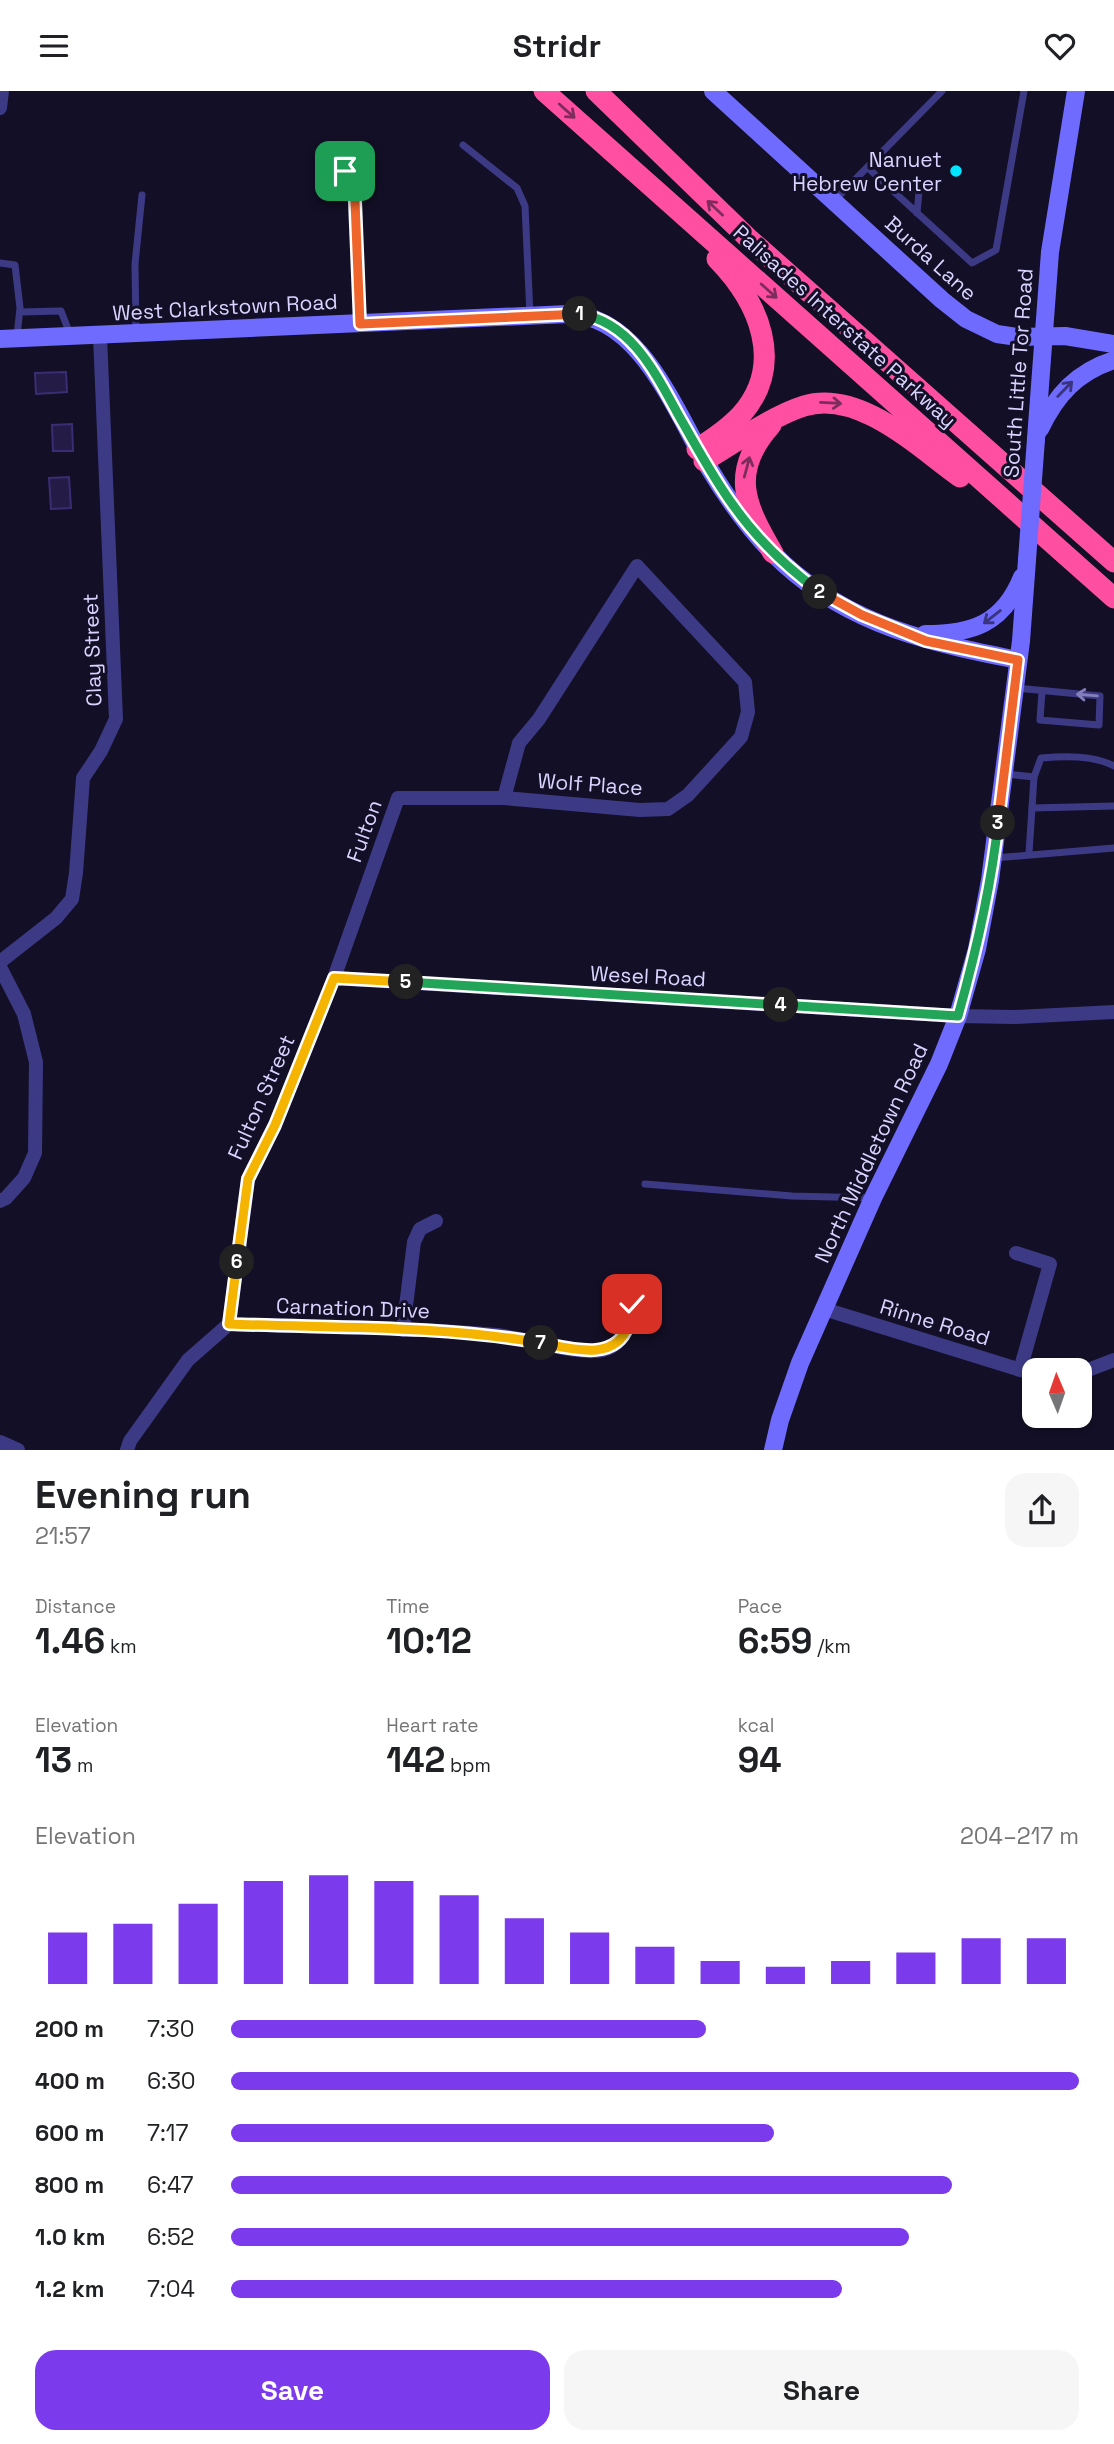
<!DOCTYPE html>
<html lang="en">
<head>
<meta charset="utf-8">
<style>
	:root { --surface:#fff; --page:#f6f6f6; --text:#202124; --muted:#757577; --accent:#7c3aed }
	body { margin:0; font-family:"Space Grotesk",sans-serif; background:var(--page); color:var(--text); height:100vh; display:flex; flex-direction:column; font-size:26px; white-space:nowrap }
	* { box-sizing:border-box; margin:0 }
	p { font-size:23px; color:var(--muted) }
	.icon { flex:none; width:38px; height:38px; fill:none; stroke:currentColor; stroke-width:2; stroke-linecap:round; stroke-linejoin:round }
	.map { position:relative; height:1359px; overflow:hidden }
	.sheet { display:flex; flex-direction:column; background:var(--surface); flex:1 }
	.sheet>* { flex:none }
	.needle { width:46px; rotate:358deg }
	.controls { position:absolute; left:1022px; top:1267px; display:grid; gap:14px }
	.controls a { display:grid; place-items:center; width:70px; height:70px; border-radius:14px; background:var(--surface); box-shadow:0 2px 5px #0004; font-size:35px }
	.pin { position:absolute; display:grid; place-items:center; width:60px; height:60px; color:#fff; margin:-30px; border-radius:14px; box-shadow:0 4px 10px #0006 }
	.km { position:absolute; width:35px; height:35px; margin:-18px; border-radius:50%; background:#222; color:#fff; font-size:19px; line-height:35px; text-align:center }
	.round { display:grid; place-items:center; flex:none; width:74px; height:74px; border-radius:21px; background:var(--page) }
	.headline { display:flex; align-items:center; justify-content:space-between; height:119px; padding:0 35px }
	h1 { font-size:38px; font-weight:700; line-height:52px }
	.figures { display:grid; grid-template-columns:repeat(3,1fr); gap:10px; height:119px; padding:7px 35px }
	.figures div { display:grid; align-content:center }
	.figures b { font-size:35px; font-weight:700 }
	.figures small { font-size:19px; font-weight:400 }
	.figures p { font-size:19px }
	.chart { height:196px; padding:14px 35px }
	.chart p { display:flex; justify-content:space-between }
	.chart svg { width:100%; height:126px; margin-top:7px; stroke:var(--accent); stroke-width:6 }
	.action { display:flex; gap:14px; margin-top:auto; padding:14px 35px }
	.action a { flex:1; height:80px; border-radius:21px; background:var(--accent); color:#fff; font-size:28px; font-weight:700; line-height:80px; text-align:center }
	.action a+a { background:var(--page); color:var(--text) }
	ul { padding:0 35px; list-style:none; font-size:23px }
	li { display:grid; grid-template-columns:112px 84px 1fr; align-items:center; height:52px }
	li i { height:18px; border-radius:9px; background:var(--accent) }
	header { display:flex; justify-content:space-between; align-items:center; height:91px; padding:0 35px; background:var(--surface); font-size:32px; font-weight:700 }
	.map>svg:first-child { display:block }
	.building { fill:#241b47; stroke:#3b2d73; stroke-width:2 }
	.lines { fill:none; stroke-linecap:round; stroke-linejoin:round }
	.lane { stroke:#3d3a85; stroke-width:7 }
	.street { stroke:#3d3a85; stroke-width:14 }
	.secondary { stroke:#6f6bff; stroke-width:18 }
	.highway { stroke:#ff4fa3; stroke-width:21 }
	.secondary-bridge { stroke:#6f6bff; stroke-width:18 }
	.oneway { stroke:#7d2c5e }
	.oneway2 { stroke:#38347d }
	.oneway3 { stroke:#837fbc }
	.split-1-casing { stroke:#fff; stroke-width:14 }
	.split-2-casing { stroke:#fff; stroke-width:14 }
	.split-3-casing { stroke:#fff; stroke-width:14 }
	.split-4-casing { stroke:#fff; stroke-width:14 }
	.split-5-casing { stroke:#fff; stroke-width:14 }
	.split-6-casing { stroke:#fff; stroke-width:14 }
	.split-7-casing { stroke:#fff; stroke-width:14 }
	.split-8-casing { stroke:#fff; stroke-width:14 }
	.split-1 { stroke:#f0652b; stroke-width:9 }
	.split-2 { stroke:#22a559; stroke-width:9 }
	.split-3 { stroke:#f0652b; stroke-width:9 }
	.split-4 { stroke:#22a559; stroke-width:9 }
	.split-5 { stroke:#22a559; stroke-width:9 }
	.split-6 { stroke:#f5b400; stroke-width:9 }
	.split-7 { stroke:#f5b400; stroke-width:9 }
	.split-8 { stroke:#f5b400; stroke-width:9 }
	.poi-dot { fill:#00e5ff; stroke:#130f26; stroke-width:2.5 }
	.labels { text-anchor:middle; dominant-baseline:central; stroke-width:6; stroke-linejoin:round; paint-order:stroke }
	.poi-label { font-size:21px; fill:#d9d4ff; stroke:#130f26; text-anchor:end }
	.street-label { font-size:21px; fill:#d9d4ff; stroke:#130f26 }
</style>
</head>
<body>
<header><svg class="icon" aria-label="menu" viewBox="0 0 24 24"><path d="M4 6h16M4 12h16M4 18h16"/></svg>Stridr<svg class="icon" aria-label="heart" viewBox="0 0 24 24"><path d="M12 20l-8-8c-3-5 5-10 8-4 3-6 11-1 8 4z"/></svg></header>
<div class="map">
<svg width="1114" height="1359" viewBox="0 0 1114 1359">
	<rect width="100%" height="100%" fill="#130f26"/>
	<g class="building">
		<polygon points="66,281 67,301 36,303 35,282"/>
		<polygon points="72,333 73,360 53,360 52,334"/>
		<polygon points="69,386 71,417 51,418 49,387"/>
	</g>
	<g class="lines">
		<g class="lane">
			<polyline points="463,54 517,97 525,115 530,224"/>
			<polyline points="868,77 972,172 996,159 1024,0"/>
			<polyline points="345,80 352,90 355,110 360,232"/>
			<polyline points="889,96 908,92 919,101 917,122"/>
			<polyline points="835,109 942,0"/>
			<polyline points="0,172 15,174 20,217 17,245"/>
			<polyline points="20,221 61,220 70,243"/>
			<polyline points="136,242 135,173 142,104"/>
			<polyline points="1016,597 1100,605 1099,634 1040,629 1042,600"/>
			<polyline points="1005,683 1034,686"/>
			<path d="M1032,717L1034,686L1041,667C1065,665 1093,664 1114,675"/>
			<polyline points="1029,762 1032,717 1114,715"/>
			<polyline points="994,767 1114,757"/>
			<polyline points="645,1093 792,1105 873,1107"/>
		</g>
		<g class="street">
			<polyline points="0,17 2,0"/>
			<polygon points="637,475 745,591 748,621 741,646 688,704 668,718 640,719 504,707 519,652 539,628"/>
			<polyline points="0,871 56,827 72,808 76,782 83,687 101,660 116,628 100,245"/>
			<polyline points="0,876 24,923 36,971 35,1062 24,1087 6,1107 0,1110"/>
			<polyline points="334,887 958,925 1014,926 1114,921"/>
			<polyline points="1016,1162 1050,1173 1020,1279"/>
			<polyline points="824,1218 1034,1283"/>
			<path d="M229,1233C318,1236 408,1236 497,1244C523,1247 581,1265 603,1259C632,1251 632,1217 633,1192"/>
			<polyline points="403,1239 414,1151 420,1138 436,1130"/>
			<polyline points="1080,1282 1114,1269"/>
			<polyline points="0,1351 18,1359"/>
			<polyline points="127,1359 130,1350 188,1269 229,1233 248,1088 275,1034 334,887 398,707 504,707"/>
		</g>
		<g class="secondary">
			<polyline points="713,0 942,209 966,228 997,243 1018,246 1065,245 1114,253"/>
			<path d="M0,248L568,223C641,224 676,323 709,377C730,412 754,445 784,473C852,535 931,552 1018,569"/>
			<path d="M1040,338C1056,304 1077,281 1114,269"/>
			<polyline points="1036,348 1050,161 1076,0"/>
			<path d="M925,543C972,543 1003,533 1022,486"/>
			<polyline points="773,1359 780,1329 800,1272 873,1107 939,973 958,925 977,858 990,789 1021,550 1027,469"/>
		</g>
		<g class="highway">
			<polyline points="544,0 1114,507"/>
			<polyline points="596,0 748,147 1114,471"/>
			<path d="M771,334C729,381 745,414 773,462"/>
			<path d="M697,358C713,348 728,338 741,324C786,273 759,211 717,168"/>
			<path d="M704,370C733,353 772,325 804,315C859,298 918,356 960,386"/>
		</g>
		<polyline class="secondary-bridge" points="1027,469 1036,348"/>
	</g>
	<defs><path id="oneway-shaft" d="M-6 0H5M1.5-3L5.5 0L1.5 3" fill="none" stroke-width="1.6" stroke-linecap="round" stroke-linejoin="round" transform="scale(1.75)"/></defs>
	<g class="oneway">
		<use href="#oneway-shaft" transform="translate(567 20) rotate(42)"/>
		<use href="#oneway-shaft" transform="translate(715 117) rotate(-137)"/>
		<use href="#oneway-shaft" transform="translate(769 200) rotate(42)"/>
		<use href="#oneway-shaft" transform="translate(831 312) rotate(3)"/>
		<use href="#oneway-shaft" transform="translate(747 376) rotate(-75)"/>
	</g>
	<g class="oneway2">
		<use href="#oneway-shaft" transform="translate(1065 298) rotate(-46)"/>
		<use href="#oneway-shaft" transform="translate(992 526) rotate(142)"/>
	</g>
	<use class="oneway3" href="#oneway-shaft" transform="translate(1087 604) rotate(-175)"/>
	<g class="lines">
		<g class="split-1-casing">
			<polyline id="split-1" points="345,80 352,90 355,110 360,233 580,223"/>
		</g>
		<g class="split-2-casing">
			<path id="split-2" d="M580,223C635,232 659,290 683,332C699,360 714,388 733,414C757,448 786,476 820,501"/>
		</g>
		<g class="split-3-casing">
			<polyline id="split-3" points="820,501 862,524 926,550 1018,569 998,732"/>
		</g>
		<g class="split-4-casing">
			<path id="split-4" d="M781,914L958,925C976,861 991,798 998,732"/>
		</g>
		<g class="split-5-casing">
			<polyline id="split-5" points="406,891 781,914"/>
		</g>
		<g class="split-6-casing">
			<polyline id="split-6" points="237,1171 248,1088 275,1034 334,887 406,891"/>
		</g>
		<g class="split-7-casing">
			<path id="split-7" d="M237,1171L229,1233C333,1237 439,1234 541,1252"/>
		</g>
		<g class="split-8-casing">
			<path id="split-8" d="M541,1252C569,1257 615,1272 628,1235C631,1228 631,1220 632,1213"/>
		</g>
		<use href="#split-1" class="split-1"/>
		<use href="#split-2" class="split-2"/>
		<use href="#split-3" class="split-3"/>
		<use href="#split-4" class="split-4"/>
		<use href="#split-5" class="split-5"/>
		<use href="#split-6" class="split-6"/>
		<use href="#split-7" class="split-7"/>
		<use href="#split-8" class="split-8"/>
	</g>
	<circle class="poi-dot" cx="956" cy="80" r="7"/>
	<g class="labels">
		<g class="poi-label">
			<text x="942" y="68">Nanuet<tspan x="942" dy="24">Hebrew Center</tspan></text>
		</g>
		<g class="street-label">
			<text transform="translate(931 167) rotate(42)">Burda Lane</text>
			<text transform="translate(225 216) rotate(-3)">West Clarkstown Road</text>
			<text transform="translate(845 235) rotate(42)">Palisades Interstate Parkway</text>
			<text transform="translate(1018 282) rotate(-86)">South Little Tor Road</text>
			<text transform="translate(92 559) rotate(-92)">Clay Street</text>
			<text transform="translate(590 693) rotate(4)">Wolf Place</text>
			<text transform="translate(364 740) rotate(-70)">Fulton</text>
			<text transform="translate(648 885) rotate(3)">Wesel Road</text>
			<text transform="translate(261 1006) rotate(-66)">Fulton Street</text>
			<text transform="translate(871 1062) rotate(-65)">North Middletown Road</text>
			<text transform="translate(353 1217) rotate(2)">Carnation Drive</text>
			<text transform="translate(935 1231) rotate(17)">Rinne Road</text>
		</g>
	</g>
</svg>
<div class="controls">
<a><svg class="needle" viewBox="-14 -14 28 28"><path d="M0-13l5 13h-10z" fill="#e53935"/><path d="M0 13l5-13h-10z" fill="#757577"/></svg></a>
</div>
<div class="pin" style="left:345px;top:80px;background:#1e9e55"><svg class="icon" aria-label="arrive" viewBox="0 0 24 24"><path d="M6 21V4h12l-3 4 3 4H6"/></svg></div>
<div class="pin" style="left:632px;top:1213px;background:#d93025"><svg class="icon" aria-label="check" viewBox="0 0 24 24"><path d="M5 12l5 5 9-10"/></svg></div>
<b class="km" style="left:580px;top:223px">1</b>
<b class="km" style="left:820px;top:501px">2</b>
<b class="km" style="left:998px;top:732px">3</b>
<b class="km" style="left:781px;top:914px">4</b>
<b class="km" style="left:406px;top:891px">5</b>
<b class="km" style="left:237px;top:1171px">6</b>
<b class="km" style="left:541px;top:1252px">7</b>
</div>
<section class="sheet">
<div class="headline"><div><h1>Evening run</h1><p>21:57</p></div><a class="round"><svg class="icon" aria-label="share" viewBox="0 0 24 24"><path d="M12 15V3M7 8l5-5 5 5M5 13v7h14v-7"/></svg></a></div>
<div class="figures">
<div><p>Distance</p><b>1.46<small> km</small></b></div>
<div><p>Time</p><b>10:12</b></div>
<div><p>Pace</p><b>6:59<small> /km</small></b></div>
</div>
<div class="figures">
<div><p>Elevation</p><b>13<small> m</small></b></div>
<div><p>Heart rate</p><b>142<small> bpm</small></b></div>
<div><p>kcal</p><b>94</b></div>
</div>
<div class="chart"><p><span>Elevation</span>204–217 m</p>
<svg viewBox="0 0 160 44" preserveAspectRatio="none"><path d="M5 44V26M15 44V23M25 44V16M35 44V8M45 44V6M55 44V8M65 44V13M75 44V21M85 44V26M95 44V31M105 44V36M115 44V38M125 44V36M135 44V33M145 44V28M155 44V28"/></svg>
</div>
<ul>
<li><b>200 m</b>7:30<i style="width:56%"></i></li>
<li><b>400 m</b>6:30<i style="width:100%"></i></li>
<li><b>600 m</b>7:17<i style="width:64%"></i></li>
<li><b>800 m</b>6:47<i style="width:85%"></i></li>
<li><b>1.0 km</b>6:52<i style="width:80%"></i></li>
<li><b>1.2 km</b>7:04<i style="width:72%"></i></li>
</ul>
<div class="action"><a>Save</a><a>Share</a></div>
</section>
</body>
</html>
